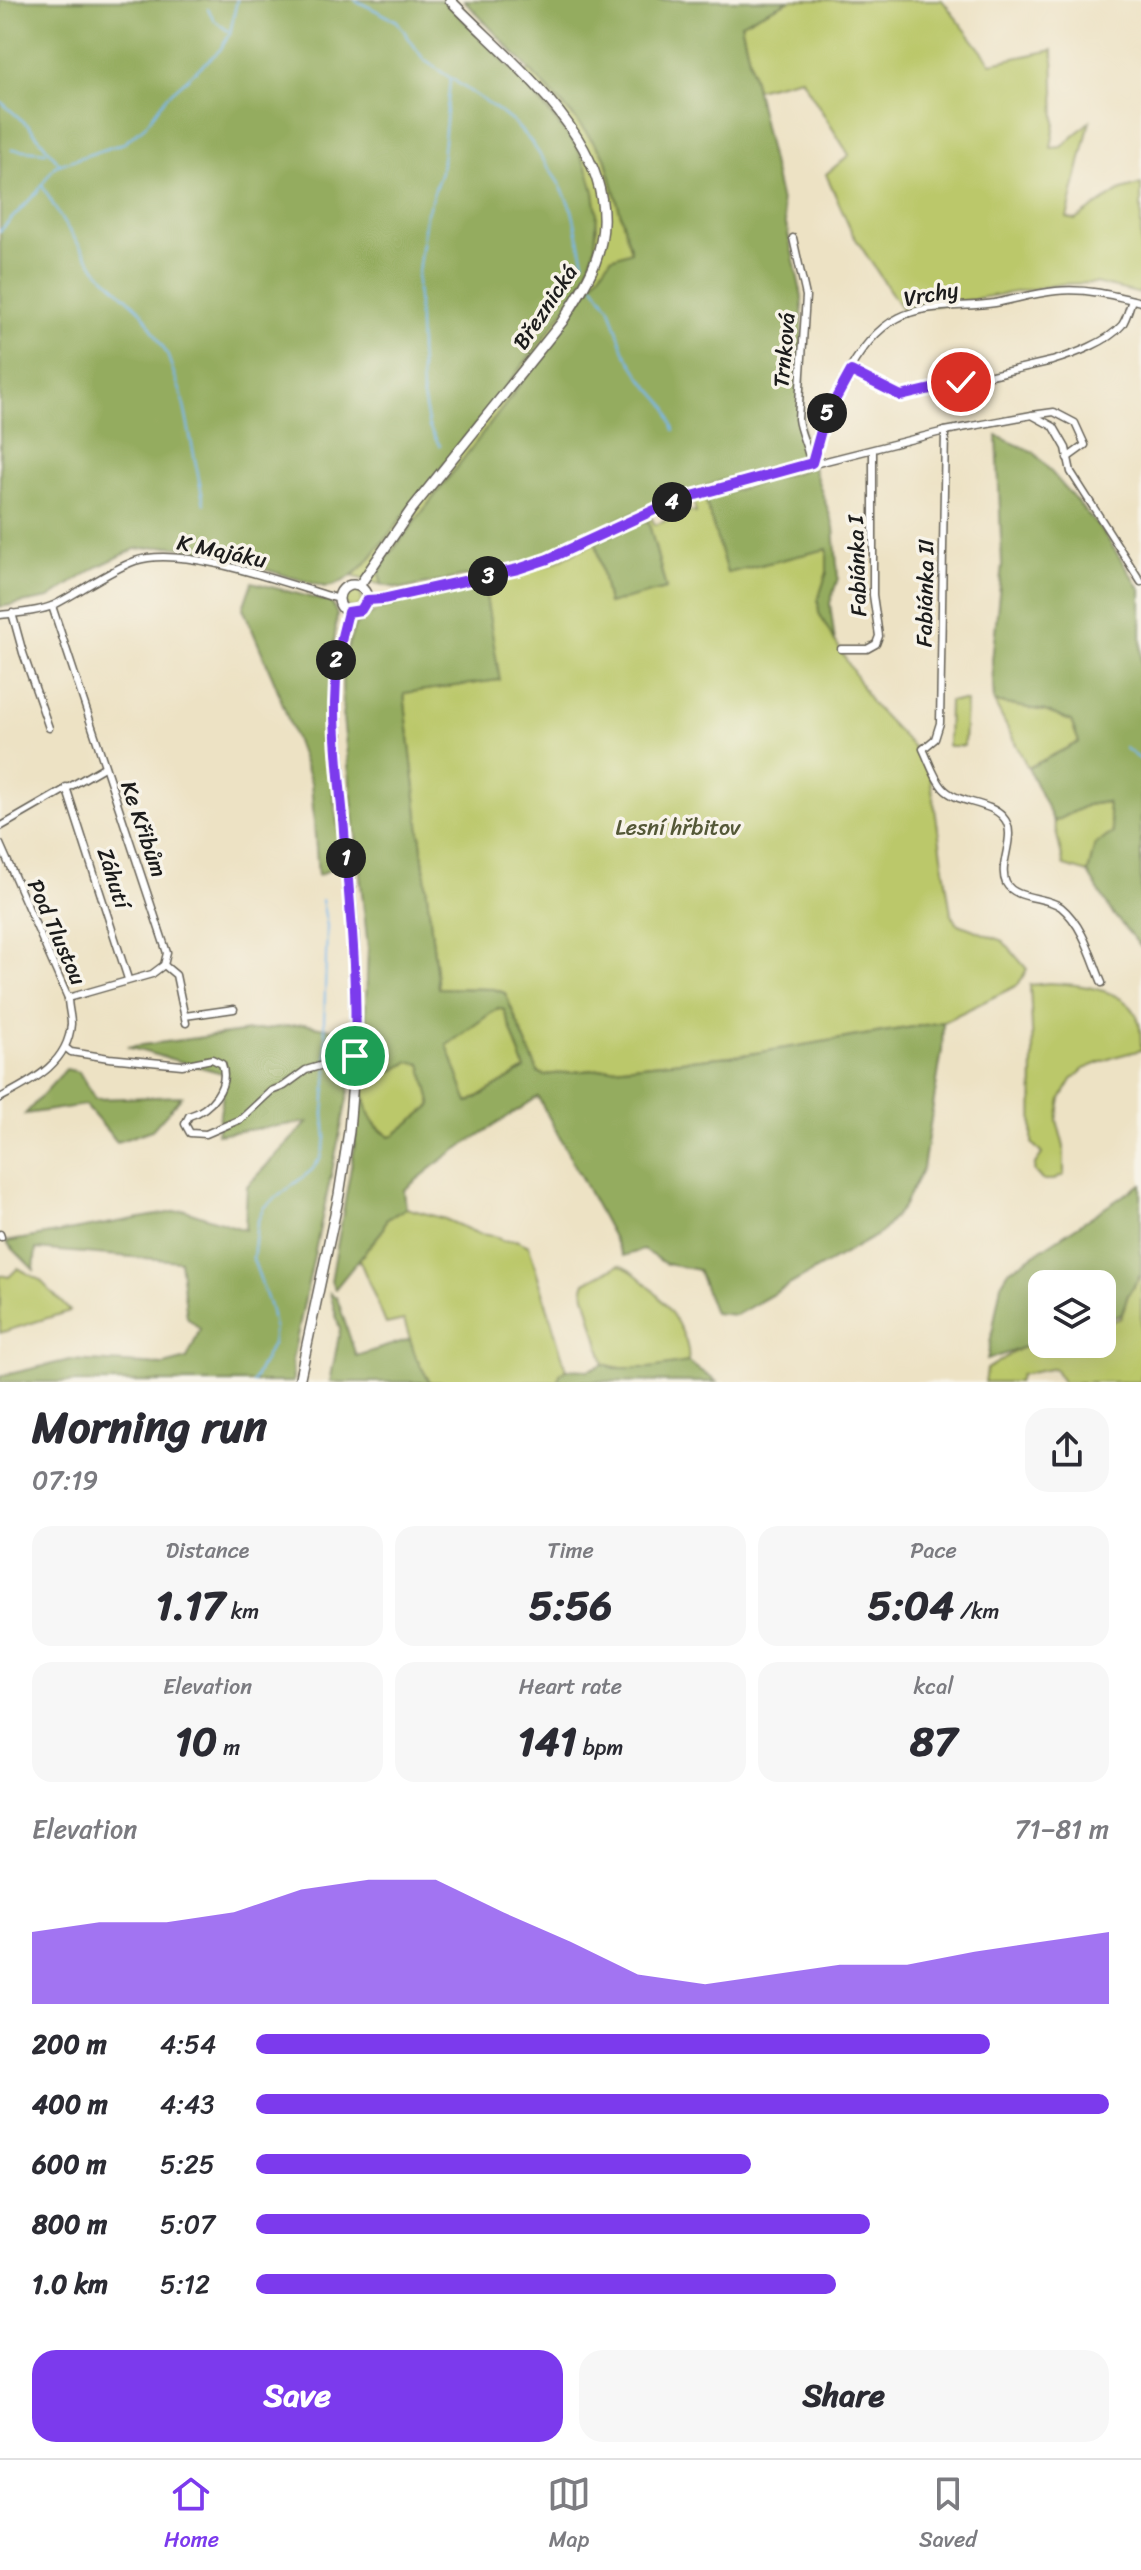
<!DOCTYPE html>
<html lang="en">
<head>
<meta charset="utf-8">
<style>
	:root { --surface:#fff; --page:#f7f7f7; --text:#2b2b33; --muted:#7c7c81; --line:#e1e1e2; --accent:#7c3aed }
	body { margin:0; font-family:Sriracha,sans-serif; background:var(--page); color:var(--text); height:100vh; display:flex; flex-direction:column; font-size:30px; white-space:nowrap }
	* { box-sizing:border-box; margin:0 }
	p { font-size:26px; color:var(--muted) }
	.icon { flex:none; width:44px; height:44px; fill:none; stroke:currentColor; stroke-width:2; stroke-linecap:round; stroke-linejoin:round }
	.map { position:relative; height:1382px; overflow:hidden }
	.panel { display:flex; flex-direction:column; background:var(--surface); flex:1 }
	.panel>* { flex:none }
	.buttons { position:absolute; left:1028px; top:1270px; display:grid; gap:16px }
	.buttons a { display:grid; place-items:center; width:88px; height:88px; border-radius:16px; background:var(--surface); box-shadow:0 8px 32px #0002; font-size:40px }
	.pin { position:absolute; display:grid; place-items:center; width:68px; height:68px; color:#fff; margin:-34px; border:4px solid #fff; border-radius:50%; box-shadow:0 2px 8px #0007 }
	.km { position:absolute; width:40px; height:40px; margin:-20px; border-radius:50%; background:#222; color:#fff; font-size:22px; line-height:40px; text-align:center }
	.round { display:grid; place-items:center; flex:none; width:84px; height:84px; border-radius:24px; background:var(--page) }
	.summary { display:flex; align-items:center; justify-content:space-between; height:136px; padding:0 32px }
	h1 { font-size:44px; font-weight:800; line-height:60px }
	.figures { display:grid; grid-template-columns:repeat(3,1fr); gap:12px; height:136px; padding:8px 32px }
	.figures div { display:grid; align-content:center; border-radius:20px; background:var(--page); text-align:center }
	.figures b { font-size:40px; font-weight:800 }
	.figures small { font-size:22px; font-weight:400 }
	.figures p { font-size:22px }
	.chart { height:224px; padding:16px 32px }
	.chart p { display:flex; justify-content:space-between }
	.chart svg { width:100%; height:144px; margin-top:8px; fill:var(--accent); opacity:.7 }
	.cta { display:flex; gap:16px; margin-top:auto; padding:16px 32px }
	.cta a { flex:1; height:92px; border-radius:24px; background:var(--accent); color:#fff; font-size:32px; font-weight:800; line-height:92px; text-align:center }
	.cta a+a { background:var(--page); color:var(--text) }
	ul { padding:0 32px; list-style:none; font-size:26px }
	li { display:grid; grid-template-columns:128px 96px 1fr; align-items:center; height:60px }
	li i { height:20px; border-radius:10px; background:var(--accent) }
	.tabs { display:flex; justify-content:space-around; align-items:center; height:112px; border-top:2px solid var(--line); background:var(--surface); font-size:22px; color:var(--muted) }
	.tabs a { display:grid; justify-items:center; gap:4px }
	.tabs .current { color:var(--accent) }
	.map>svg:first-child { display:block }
	.green { fill:#bbc86a; stroke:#6c7243; stroke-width:2 }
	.forest { fill:#94ac5e; stroke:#58643d; stroke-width:2; fill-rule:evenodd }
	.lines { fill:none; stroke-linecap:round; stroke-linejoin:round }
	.stream { stroke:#79b9ed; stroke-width:2 }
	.street-casing { stroke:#656157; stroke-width:9 }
	.secondary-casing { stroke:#656157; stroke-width:12 }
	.street { stroke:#fff; stroke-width:6 }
	.secondary { stroke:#fff; stroke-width:9 }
	.route-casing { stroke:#fff; stroke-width:16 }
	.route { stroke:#7c3aed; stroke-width:10 }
	.labels { text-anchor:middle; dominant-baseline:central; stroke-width:7; stroke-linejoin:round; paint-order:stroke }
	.street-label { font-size:22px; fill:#1c1c1c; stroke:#f7f3e8 }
	.park-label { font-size:22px; fill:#545837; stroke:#f7f3e8 }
</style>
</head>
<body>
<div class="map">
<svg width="1141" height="1382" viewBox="0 0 1141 1382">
	<rect width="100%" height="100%" fill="#f7f3e8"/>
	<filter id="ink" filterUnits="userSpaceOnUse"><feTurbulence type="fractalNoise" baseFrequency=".0125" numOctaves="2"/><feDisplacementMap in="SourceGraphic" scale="16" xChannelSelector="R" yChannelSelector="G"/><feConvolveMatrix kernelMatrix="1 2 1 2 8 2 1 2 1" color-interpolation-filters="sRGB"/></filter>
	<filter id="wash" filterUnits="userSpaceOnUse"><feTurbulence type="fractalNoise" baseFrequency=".006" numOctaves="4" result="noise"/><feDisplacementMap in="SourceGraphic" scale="32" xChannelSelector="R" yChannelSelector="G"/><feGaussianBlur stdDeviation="1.8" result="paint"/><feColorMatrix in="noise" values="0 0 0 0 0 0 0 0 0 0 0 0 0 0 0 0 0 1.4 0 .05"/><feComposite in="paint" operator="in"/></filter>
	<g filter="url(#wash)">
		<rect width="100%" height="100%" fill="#ede2c4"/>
		<g class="green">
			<polygon points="790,0 942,0 991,63 1053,50 1055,124 1051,148 1062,147 1090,121 1067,218 1075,220 1119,191 1141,184 1141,294 1095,283 1062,284 903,311 852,233 826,174 849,155 801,78 756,89 741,23"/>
			<polygon points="530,70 574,117 605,157 631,252 611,258 508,401 386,559 379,573 382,585 352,576 366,563 466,435 597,228 594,193 562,126 520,78"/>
			<polygon points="695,499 705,499 728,573 827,548 828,572 818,600 819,613 872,704 918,752 929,769 951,914 956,923 1003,941 1027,969 1018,985 943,1022 749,1054 544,1075 538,1072 505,993 494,989 438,988 404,693 499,680 484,585 553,563 596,542 608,604 666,588 648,520 651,517 655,525 690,511 696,513 694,503"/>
			<circle cx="353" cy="599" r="9"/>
			<polygon points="949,701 966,701 964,746 948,746"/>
			<polygon points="994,702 1045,711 1071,721 1079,742 1028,768"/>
			<polygon points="1107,802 1113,833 1095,844 1088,873 1064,866 1054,822 1087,805"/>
			<path d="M1049,983C1074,984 1113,987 1132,1008C1141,1019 1141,1036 1141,1050L1114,1057L1084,1069L1072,1080L1061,1099L1057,1120L1064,1147V1175L1054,1180H1042L1034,1171L1035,1164L1042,1154L1032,1143L1033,1052L1030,985Z"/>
			<polygon points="498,1008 504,1010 525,1069 467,1103 447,1045"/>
			<path d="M409,1062L420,1063L423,1067L432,1105L394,1135L390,1136C368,1123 367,1109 363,1087Z"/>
			<polygon points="406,1208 445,1219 479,1234 494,1236 503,1241 516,1240 529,1246 566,1369 560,1375 558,1382 430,1382 416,1358 404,1320 386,1324 359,1259 382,1231 386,1220"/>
			<path d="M619,1265C647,1275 694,1332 688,1362C664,1371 628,1372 604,1364L583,1288L585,1282Z"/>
			<polygon points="18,1268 40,1280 70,1311 0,1333 0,1275 9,1277"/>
			<polygon points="1141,1274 1141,1382 1063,1382 1054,1368 1020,1375 1018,1382 985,1382 987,1369 1025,1345 1102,1344 1102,1325 1121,1318 1128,1295"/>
		</g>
		<g class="forest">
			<path d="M0,0H444L520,78L576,145L589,173L594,192L597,212L595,247L587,274L574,296L537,347L366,563C354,574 341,586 325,587L202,551L170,546L135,549L95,568L49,598L0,607Z"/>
			<polygon points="464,0 790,0 741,23 802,296 803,459 729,478 659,503 600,527 548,554 511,567 403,589 382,585 379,573 386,559 508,401 611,258 631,251 605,157 574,117"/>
			<polygon points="997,436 1034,452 1103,532 1141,590 1141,947 1112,913 1088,873 1095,844 1113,833 1107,802 1087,805 1054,822 1028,768 1079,742 1071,721 1045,711 994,702 992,660 1002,565"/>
			<polygon points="813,467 834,527 838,578 830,603 835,642 819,613 818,600 827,572 827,549 727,573 705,499"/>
			<polygon points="648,520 666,589 608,604 596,542"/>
			<polygon points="252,582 329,602 333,605 337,615 325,733 343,862 318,876 311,783 275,683 243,608"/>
			<path d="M484,585L500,680L404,693L438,988L494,989L505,993L538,1072L544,1075L749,1054L943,1022L942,1051L923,1168L903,1207L881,1233L736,1315L714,1313L698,1270L666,1264L643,1250L623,1256L538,1097L447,1156L404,1190L406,1208L386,1220L382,1231L335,1289L331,1281L354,1150L363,1080L368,948L343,718L342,675L346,652L355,625L378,610L412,599ZM498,1008L504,1010L525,1069L468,1103L447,1045ZM409,1062L421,1064L432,1105L394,1135L389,1136C368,1124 367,1109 363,1087Z"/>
			<polygon points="304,1024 351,1033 349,1090 292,1360 293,1382 0,1382 0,1376 70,1360 164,1365 187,1359 200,1329 187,1317 180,1261 36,1249 34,1270 6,1242 185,1210 245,1230 247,1186 308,1122 217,1134 226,1074 127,1047"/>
			<polygon points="66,1069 79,1072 95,1099 182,1096 152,1130 117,1142 85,1105 25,1114"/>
			<polygon points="1141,1184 1141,1274 1128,1295 1121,1315 1102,1321 1102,1284 1042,1284 1042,1341 987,1360 1001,1284 1009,1271"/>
			<polygon points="330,1293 337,1298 356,1356 410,1339 416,1358 430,1382 330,1382 340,1330"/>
			<polygon points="688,1362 717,1382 558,1381 560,1374 566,1369 588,1370 604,1364 615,1368 649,1368"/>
		</g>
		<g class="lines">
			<g class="stream">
				<polyline points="355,0 397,21 424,60 496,109 514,123 532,143 560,185 572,210 584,262"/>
				<polyline points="208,9 214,20 228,31"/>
				<polyline points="0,101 30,127 59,163"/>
				<polyline points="12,149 46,152"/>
				<polyline points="42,185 63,222 96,269 142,312 167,354 182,396 204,504"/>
				<polyline points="0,231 37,192 55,166 124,143 145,126 167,96 220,50 230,33 237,0"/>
				<polyline points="594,285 610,308 624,351 642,379 667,407 674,430"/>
				<polyline points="440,446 429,427 422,392 417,279 426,216 441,171 450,80"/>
				<polyline points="1125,748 1141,760"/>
				<polyline points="322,900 327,926 324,1022 328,1062"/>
				<polyline points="253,1382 272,1344 274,1327 271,1310 253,1259 257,1223 263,1208 312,1170 321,1157 326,1139 324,1114 327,1069"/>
			</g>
		</g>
	</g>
	<g filter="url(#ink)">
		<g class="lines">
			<g class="street-casing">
				<g id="street">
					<path d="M793,238L806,296L798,419C800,435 809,448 810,464"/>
					<path d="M851,371L901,396L1052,361C1072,355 1108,342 1122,325C1127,318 1129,308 1132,300"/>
					<polyline points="1032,415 1054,427 1066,448 1071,472 1141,582"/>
					<path d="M945,431L940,723L935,739L923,749C929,761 934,778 943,788C957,804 989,801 1003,817C1019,834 997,864 1006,883C1015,900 1047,896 1061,907C1083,925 1092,959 1102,983"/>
					<path d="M812,463C825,418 853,340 898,318C926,303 965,308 995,303C1016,299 1035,293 1056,291C1085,288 1113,295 1141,302"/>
					<polyline points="367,600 383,599 518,569 548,559 636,517 707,491 945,431 1032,415 1054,412 1075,423 1085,445 1067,458"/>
					<polyline points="52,606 167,953 164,965 152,974 68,998"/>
					<polyline points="12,613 23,653 49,728"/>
					<path d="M0,615C17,613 39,612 54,605C82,591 106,572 135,561C183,544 289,585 339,599"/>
					<polyline points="841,649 867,649 876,644 879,636 873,595 873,450"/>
					<polyline points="66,787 128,979"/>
					<polyline points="0,827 104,767"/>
					<path d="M0,844L68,998C68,1007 71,1016 71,1024C68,1064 32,1081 0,1098"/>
					<polyline points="164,965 176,975 186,1023"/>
					<polyline points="185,1016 234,1009"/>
					<path d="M66,1048L71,1052L109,1058L182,1065L212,1059L222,1064C230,1087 210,1110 189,1116L185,1124L190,1133L206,1134L241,1119L271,1091L284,1086L306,1070L323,1065L340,1067L353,1084"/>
					<polyline points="0,1234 1,1237"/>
				</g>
			</g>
			<g class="secondary-casing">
				<g id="secondary">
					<circle cx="353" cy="599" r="14"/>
					<path d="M359,586L411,510L562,322C574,303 587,284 595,263C636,154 515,68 450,0"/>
					<polyline points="299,1382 339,1195 349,1131 355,1056 354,939 334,702 336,662 348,612"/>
				</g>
			</g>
			<use href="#street" class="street"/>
			<use href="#secondary" class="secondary"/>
		</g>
	</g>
	<g class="lines" filter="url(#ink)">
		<g class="route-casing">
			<path id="route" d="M355,1056C358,976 349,898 343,818C336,743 327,686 348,612L361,610L367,600L383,599L518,569L548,559L674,501L812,463L824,420L851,371L901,396L961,382"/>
		</g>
		<use href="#route" class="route"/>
	</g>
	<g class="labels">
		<g class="street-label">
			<text transform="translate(931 294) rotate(-10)">Vrchy</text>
			<text transform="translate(545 307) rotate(-56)">Březnická</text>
			<text transform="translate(784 350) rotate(-85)">Trnková</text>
			<text transform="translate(222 551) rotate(12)">K Majáku</text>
			<text transform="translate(857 566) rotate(-92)">Fabiánka I</text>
			<text transform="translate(925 593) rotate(-89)">Fabiánka II</text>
			<text transform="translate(144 829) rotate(71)">Ke Křibům</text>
			<text transform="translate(114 878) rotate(72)">Záhutí</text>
			<text transform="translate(57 932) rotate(66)">Pod Tlustou</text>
		</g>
		<g class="park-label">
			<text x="678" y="827">Lesní hřbitov</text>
		</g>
	</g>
</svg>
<div class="buttons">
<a><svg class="icon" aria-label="layers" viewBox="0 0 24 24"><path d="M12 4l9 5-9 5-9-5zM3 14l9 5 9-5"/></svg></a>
</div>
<div class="pin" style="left:355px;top:1056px;background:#1e9e55"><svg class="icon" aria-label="arrive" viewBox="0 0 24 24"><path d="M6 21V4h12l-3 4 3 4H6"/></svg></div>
<div class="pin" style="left:961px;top:382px;background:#d93025"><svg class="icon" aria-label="check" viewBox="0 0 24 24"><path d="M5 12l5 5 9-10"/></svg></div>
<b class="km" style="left:346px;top:858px">1</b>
<b class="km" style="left:336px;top:660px">2</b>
<b class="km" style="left:488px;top:576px">3</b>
<b class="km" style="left:672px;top:502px">4</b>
<b class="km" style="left:827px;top:413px">5</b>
</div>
<section class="panel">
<div class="summary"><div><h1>Morning run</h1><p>07:19</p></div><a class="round"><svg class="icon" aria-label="share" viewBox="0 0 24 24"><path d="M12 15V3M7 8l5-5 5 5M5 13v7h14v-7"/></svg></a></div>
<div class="figures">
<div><p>Distance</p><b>1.17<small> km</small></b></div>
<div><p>Time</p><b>5:56</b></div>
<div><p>Pace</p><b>5:04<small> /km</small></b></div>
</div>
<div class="figures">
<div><p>Elevation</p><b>10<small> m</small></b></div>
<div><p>Heart rate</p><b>141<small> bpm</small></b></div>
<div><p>kcal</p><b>87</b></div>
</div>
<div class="chart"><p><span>Elevation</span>71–81 m</p>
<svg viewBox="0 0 160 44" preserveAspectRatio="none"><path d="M0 44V22L10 19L20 19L30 16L40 9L50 6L60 6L70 16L80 25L90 35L100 38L110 35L120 32L130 32L140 28L150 25L160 22V44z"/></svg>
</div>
<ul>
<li><b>200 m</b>4:54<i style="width:86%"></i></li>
<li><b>400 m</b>4:43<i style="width:100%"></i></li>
<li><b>600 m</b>5:25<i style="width:58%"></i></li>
<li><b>800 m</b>5:07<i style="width:72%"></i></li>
<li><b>1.0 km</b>5:12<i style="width:68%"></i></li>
</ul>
<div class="cta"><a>Save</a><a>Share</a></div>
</section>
<nav class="tabs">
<a class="current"><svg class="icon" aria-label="home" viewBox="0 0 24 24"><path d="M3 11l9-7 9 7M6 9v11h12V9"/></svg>Home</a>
<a><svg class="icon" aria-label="map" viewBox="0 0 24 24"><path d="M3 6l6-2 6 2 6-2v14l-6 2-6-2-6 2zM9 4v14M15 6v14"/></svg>Map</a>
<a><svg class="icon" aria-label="saved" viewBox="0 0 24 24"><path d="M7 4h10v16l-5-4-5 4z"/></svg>Saved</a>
</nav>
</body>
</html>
